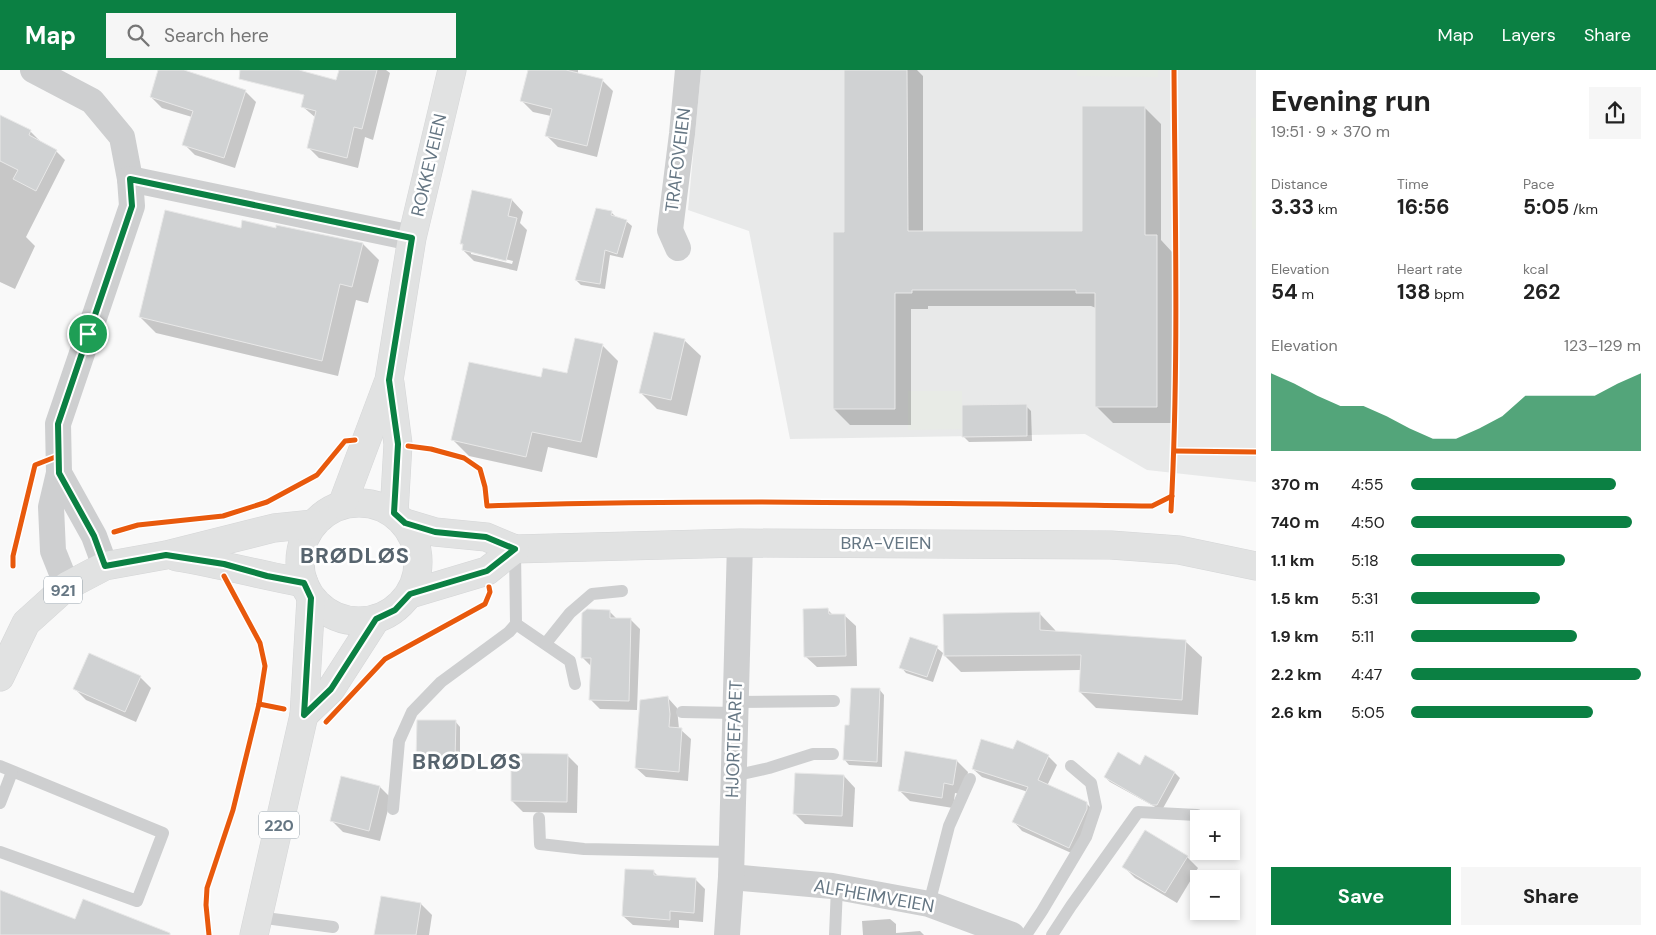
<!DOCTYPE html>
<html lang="en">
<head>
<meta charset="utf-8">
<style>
	:root { --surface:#fff; --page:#f6f6f6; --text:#222; --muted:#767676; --accent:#0b8043 }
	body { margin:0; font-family:"DM Sans",sans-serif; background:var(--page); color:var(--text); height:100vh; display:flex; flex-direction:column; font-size:19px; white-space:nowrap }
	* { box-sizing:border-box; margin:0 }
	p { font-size:16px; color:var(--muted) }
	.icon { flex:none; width:28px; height:28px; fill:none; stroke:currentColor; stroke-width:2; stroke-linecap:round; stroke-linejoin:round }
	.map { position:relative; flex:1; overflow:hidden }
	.side { display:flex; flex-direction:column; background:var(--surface); width:400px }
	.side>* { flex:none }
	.buttons { position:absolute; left:1190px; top:740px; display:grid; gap:10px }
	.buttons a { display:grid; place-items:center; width:50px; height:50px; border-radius:0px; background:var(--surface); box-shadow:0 2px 8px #0003; font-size:25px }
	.pin { position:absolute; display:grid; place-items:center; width:42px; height:42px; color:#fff; margin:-21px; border:2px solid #fff; border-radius:50%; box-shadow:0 1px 5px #0007 }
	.round { display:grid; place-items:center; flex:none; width:52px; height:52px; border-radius:0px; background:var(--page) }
	.overview { display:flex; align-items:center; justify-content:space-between; height:85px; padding:0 15px }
	h1 { font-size:28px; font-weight:700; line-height:38px }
	.metrics { display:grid; grid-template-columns:repeat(3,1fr); gap:8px; height:85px; padding:5px 15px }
	.metrics div { display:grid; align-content:center }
	.metrics b { font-size:21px; font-weight:700 }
	.metrics small { font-size:14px; font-weight:400 }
	.metrics p { font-size:14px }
	.chart { height:140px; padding:10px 15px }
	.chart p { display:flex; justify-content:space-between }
	.chart svg { width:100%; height:90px; margin-top:5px; fill:var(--accent); opacity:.7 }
	.action { display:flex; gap:10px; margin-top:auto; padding:10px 15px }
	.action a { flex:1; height:58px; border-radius:0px; background:var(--accent); color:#fff; font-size:20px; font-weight:700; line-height:58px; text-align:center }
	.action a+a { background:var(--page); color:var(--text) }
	ul { padding:0 15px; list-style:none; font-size:16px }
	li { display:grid; grid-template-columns:80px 60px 1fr; align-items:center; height:38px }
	li i { height:12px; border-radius:6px; background:var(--accent) }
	header { display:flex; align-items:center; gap:30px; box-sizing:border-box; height:70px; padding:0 25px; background:var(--accent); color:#fff }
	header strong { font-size:24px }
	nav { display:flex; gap:28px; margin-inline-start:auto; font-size:18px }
	.search { width:350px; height:45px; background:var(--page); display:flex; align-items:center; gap:12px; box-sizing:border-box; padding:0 18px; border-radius:0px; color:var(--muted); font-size:19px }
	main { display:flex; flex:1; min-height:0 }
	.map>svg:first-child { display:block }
	.built { fill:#e8e9e9 }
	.green { fill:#e8ebe6 }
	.shadow { fill:#0003; fill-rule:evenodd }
	.building { fill:#d0d2d3; stroke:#e8e8e8 }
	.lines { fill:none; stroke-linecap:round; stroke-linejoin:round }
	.secondary-casing { stroke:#d5d6d7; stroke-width:29 }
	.primary-casing { stroke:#d5d6d7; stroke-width:29 }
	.lane { stroke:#cecfd0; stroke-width:12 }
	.street { stroke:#cecfd0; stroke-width:26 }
	.secondary { stroke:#e1e2e2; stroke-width:28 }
	.primary { stroke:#e1e2e2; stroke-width:28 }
	.cycleway-casing { stroke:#fff; stroke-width:8 }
	.cycleway { stroke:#e8590c; stroke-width:5 }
	.route-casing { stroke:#fff; stroke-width:10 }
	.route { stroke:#0b8043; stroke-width:6 }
	.labels { text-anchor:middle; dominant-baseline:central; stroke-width:5; stroke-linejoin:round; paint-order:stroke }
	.shield { fill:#fff; stroke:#939fa8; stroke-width:1 }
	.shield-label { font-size:16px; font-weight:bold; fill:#657683 }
	.street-label { font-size:18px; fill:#657683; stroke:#fff }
	.district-label { font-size:22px; font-weight:bold; letter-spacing:1px; fill:#57646e; stroke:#fff }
</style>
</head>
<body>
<header>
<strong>Map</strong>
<div class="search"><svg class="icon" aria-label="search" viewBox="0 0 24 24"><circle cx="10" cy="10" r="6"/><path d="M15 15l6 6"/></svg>Search here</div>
<nav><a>Map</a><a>Layers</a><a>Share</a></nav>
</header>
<main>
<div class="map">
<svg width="1256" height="865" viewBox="0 0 1256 865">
	<rect width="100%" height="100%" fill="#f9f9f9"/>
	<polygon class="built" points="701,0 1256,0 1256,412 1147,400 1085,364 790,369 749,161 688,140"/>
	<g class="green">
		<polygon points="1077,0 1158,0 1158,7 1077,6"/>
		<polygon points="1251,48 1256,48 1256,159 1252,159"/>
		<polygon points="908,321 962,321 962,359 908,360"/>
	</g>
	<g class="shadow">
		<polygon points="160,0 179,0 245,21 256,32 235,98 195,85 184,74 192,47 162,38 151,27"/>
		<polygon points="340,0 386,0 390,3 373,70 365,67 358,98 319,88 308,77 316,48 302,36 337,11"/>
		<polygon points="529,0 578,0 578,4 602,10 613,21 597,87 558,77 547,66 551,46 533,42 522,31"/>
		<polygon points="845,0 917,0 923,6 923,162 1083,162 1144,37 1161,54 1161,170 1173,183 1173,353 1113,353 1096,336 1096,238 1091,236 928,236 928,239 911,239 911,355 850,355 834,339 845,164"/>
		<polygon points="0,54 30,61 40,71 39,72 56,81 65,90 26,167 35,176 15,219 0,212"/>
		<path d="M473,122L512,130L523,142L520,153L527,160L517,201L474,191L463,180L464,176L461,173ZM471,181L513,191L512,194L471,184Z"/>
		<polygon points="611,142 617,148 626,151 632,156 623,188 610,185 605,219 581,215 576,210"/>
		<polygon points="277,159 363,174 379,190 368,233 356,230 338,306 156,263 140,247 242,160"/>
		<polygon points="684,270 701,286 687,346 657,339 641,323"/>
		<polygon points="602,275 618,291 597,388 548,377 542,402 469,386 453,370 542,308 568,304"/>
		<polygon points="1026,336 1031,341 1032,371 969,372 964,367"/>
		<polygon points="828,540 833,545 844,545 856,556 857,596 817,597 805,586"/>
		<polygon points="609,541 617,549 630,549 640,559 637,640 600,639 591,630 592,597 582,587"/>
		<polygon points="1040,544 1055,560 1056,562 1186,572 1202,587 1198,645 1096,638 1080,622 1081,600 961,602 945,586"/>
		<polygon points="911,568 937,578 943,583 933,612 906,603 901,597"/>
		<polygon points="140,607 151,618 136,652 86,630 75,619"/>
		<polygon points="879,619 884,625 882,697 849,695 844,689 851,656"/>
		<polygon points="668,628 677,638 679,659 681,660 691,669 688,711 646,707 636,698"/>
		<polygon points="455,651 460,657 460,694 422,694 417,688"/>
		<polygon points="1014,681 1048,686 1057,695 1047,716 1086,733 1095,742 1078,786 1022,761 1014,752 1028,722 982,707 973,699"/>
		<polygon points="906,682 957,691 968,702 964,725 955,723 953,738 910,731 899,720"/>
		<polygon points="567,685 578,696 577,743 523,742 512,731"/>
		<polygon points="1145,687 1175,703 1180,708 1162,740 1159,739 1110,712 1105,707 1140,697"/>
		<polygon points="844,706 855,718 853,757 805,754 794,743"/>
		<polygon points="380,717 391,728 380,771 343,762 332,751"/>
		<polygon points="1187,787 1198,798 1177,833 1135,808 1124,797"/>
		<polygon points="653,801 658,806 696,810 705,819 703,852 679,850 679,858 633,855 623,846"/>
		<polygon points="421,834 432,845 429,865 375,865"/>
		<polygon points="890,849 896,854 896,863 920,861 924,865 863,865 862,851"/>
	</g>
	<g class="building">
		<polygon points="158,0 184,0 246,20 224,88 182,75 193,41 150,27"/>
		<polygon points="240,0 299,0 336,10 339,0 377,0 362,59 354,57 347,88 307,78 316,41 301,37 304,25 239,9"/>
		<polygon points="528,0 566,0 603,9 587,76 545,66 552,39 520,31"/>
		<polygon points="844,0 907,0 908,161 1082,161 1082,36 1145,36 1145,165 1157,165 1157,337 1095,337 1095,223 1076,223 1076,220 912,220 912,223 895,223 895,339 833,339 833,162 844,162"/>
		<polygon points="0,45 31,60 29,65 57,80 36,121 13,109 18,100 0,91"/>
		<polygon points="472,120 512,129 508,146 517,148 506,191 462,180 463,174 460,174"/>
		<polygon points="596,138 612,141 611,145 627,150 617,184 605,180 600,214 575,210"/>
		<polygon points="165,140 241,158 242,150 276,158 276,155 363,173 352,217 340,214 322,291 139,247"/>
		<polygon points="654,262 685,269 671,330 639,323"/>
		<polygon points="575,268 603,274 581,372 532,362 526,387 451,370 469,292 541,307 543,298 567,303"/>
		<polygon points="1027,334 1027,366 962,367 962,335"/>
		<polygon points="828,538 829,544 845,544 846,586 804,587 803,539"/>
		<polygon points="587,539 610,540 610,548 631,548 629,631 589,630 591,588 581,588 582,543"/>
		<polygon points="1040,542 1040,560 1186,570 1182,630 1079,622 1081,585 944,586 943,544"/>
		<polygon points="910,567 938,576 927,607 899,598"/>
		<polygon points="89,583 141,606 125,642 73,619"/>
		<polygon points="851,618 880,618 877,692 843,690 845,655 849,655"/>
		<polygon points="668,626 670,644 669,657 682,658 679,702 635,698 640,630"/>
		<polygon points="417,650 456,650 455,689 416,689"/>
		<polygon points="981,669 1013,679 1017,670 1049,685 1038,710 1087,732 1087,739 1069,778 1012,752 1028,717 972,699"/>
		<polygon points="905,681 957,690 953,715 944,713 942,728 898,721"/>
		<polygon points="1118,682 1140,695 1145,685 1175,702 1157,735 1152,735 1104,707"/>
		<polygon points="511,683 568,684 567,732 511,731"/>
		<polygon points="795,703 844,705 842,746 793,744"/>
		<polygon points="341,706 380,716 369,761 330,751"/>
		<polygon points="1145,760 1188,786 1165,823 1122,797"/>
		<polygon points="625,799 654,800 654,805 696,808 694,843 670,841 670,850 622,846"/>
		<polygon points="0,820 75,849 83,829 170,863 170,865 0,865"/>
		<polygon points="381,826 421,833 416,865 374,865"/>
	</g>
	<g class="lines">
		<g class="secondary-casing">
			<g id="secondary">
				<polyline points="405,453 435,462 486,467 515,479 740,473 1111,475 1179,480 1256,496"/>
				<polyline points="410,524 487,501 515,479"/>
			</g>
		</g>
		<g class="primary-casing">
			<g id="primary">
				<polyline points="390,313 398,374 394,443"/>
				<circle cx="359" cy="492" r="59"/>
				<polyline points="342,435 389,310 412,168 452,0"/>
				<path d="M177,487C220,494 261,505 304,513"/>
				<polyline points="0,607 26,553 67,516 105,496 166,485 274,458 313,454"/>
				<polyline points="304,645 331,619 376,549"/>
				<polyline points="254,865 304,645 311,528"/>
			</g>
		</g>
		<g class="lane">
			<polyline points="516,554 570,591 575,614"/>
			<polyline points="546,573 570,543 592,524 622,521"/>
			<polyline points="735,632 834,631"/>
			<polyline points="682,642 735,643"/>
			<polyline points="0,696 163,763 137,831 0,782"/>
			<polyline points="733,706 769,698 813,684 833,684"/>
			<polyline points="0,733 12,702"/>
			<polyline points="393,739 399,671 412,642 441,612 509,562 516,554 515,481"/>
			<polyline points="539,748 540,774 584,779 731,782"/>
			<polyline points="929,834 949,756 970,709"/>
			<polyline points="258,847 333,857"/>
			<polyline points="835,865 837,817"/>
			<polyline points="1026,865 1042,841 1086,767 1096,737 1091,713 1071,696"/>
			<polyline points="1052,865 1071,836 1138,742 1197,745"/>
		</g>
		<g class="street">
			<polyline points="33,0 92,31 122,67 130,109 132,136 58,354 59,403 51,437 53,481 67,516"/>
			<polyline points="130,109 412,168"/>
			<polyline points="678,178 670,160 682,64 688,0"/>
			<polyline points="59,403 94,466 105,496"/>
			<polyline points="731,807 832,816 929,834 1012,865"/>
			<polyline points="727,865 731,807 740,473"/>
		</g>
		<use href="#secondary" class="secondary"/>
		<use href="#primary" class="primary"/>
		<g class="cycleway-casing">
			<g id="cycleway">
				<path d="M408,376L431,379L464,388L480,399L485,417L487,436C709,429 930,433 1152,436L1172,426"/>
				<polyline points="1175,381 1256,382"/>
				<path d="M1171,441C1179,294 1175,147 1174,0"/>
				<polyline points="114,462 138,455 223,446 267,432 317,405 345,371 355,370"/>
				<polyline points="13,496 13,486 35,395 58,386"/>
				<polyline points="224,506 260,573 265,596 259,634 284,639"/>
				<polyline points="326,652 385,589 485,534 490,522 489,517"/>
				<polyline points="209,865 206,835 207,818 233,740 259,634"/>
			</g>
		</g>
		<use href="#cycleway" class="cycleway"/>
	</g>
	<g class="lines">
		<g class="route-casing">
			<polygon id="route" points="130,109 412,168 389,310 398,374 394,443 405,453 435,462 486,467 515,479 487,501 410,524 395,540 376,549 331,619 304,645 311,528 304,513 267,506 224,494 166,485 105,496 94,466 59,403 58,354 132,136"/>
		</g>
		<use href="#route" class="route"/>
	</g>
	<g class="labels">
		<g class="shield">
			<rect x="44" y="506.5" width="38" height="27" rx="4"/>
			<rect x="259" y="741.5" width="40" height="27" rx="4"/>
		</g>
		<g class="shield-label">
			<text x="63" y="520">921</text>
			<text x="279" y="755">220</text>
		</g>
		<g class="street-label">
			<text transform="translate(678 90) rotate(-83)">TRAFOVEIEN</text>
			<text transform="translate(429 95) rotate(-77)">ROKKEVEIEN</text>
			<text x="886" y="473">BRA-VEIEN</text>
			<text transform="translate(734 669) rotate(-88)">HJORTEFARET</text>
			<text transform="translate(874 826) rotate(10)">ALFHEIMVEIEN</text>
		</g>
		<g class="district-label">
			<text x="355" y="485">BRØDLØS</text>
			<text x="467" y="691">BRØDLØS</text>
		</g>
	</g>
</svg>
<div class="buttons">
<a>+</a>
<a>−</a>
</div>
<div class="pin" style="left:88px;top:264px;background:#1e9e55"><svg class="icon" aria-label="arrive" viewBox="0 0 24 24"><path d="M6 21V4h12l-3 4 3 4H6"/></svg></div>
</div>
<section class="side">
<div class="overview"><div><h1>Evening run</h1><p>19:51 · 9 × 370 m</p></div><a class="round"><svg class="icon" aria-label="share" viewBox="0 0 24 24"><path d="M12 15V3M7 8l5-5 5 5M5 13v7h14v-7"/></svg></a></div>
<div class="metrics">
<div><p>Distance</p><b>3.33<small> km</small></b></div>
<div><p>Time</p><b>16:56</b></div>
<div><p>Pace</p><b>5:05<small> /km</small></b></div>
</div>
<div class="metrics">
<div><p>Elevation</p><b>54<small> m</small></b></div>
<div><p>Heart rate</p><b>138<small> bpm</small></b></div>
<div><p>kcal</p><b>262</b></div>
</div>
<div class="chart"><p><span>Elevation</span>123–129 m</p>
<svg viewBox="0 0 160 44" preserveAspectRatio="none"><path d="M0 44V6L10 11L20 17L30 22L40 22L50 27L60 33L70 38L80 38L90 33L100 27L110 17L120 17L130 17L140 17L150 11L160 6V44z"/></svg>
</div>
<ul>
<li><b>370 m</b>4:55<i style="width:89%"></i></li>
<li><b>740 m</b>4:50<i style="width:96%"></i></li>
<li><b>1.1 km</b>5:18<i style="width:67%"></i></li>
<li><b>1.5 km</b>5:31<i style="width:56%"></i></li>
<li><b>1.9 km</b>5:11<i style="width:72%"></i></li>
<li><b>2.2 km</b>4:47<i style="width:100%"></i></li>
<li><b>2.6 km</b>5:05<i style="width:79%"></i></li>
</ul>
<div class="action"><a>Save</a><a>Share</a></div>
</section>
</main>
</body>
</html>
